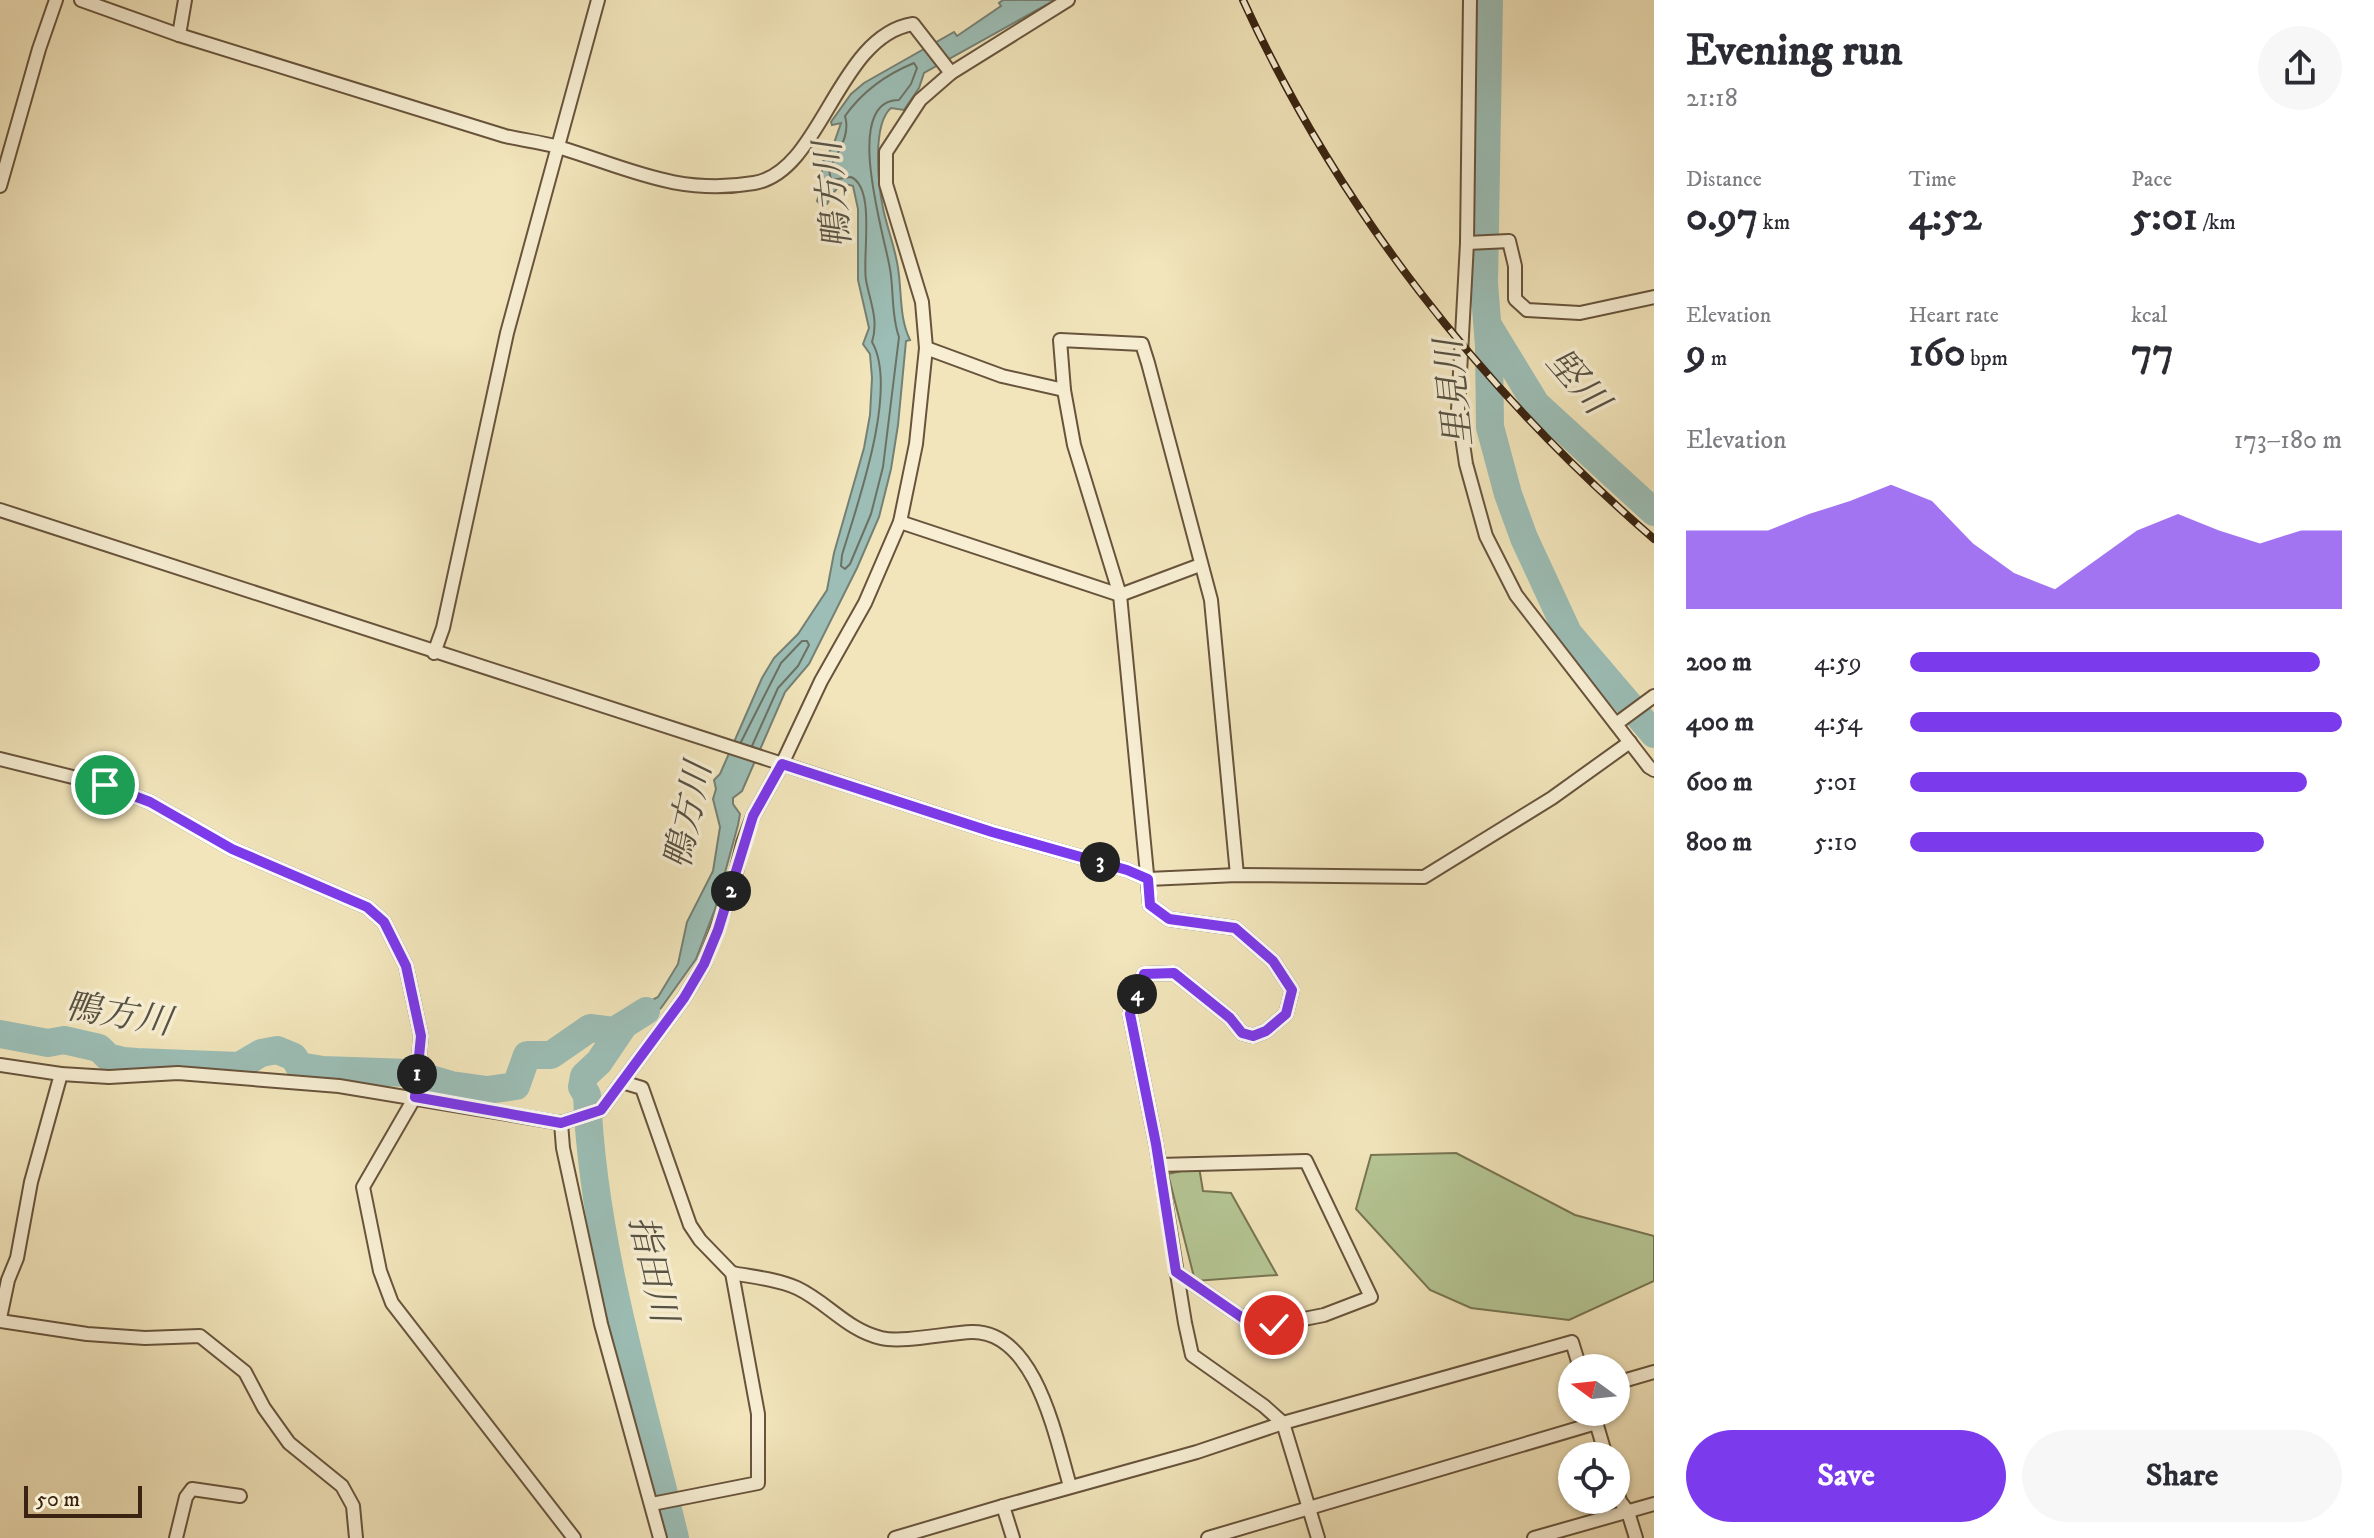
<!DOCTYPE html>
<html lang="en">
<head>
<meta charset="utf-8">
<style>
	:root { --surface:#fff; --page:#f7f7f7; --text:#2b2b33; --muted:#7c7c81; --accent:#7c3aed }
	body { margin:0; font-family:"IM FELL DW Pica","Noto Serif JP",serif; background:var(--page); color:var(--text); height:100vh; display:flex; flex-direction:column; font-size:30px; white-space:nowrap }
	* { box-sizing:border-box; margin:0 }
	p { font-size:26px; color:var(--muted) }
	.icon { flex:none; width:44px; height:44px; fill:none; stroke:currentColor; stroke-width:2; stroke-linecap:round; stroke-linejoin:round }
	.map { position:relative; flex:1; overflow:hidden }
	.details { display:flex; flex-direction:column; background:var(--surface); width:720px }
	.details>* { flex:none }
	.needle { width:52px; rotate:285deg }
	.controls { position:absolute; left:1558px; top:1354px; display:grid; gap:16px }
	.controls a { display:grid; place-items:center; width:72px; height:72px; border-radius:50%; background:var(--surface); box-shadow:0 2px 6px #0004; font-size:40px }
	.scale { position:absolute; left:24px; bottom:20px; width:118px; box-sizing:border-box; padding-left:8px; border:4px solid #3a2411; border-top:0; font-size:22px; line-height:28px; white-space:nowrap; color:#3a2411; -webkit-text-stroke:6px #f7eed3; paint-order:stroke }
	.pin { position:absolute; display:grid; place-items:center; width:68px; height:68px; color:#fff; margin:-34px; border:4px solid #fff; border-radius:50%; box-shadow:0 2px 8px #0007 }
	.km { position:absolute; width:40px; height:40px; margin:-20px; border-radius:50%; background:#222; color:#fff; font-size:22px; line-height:40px; text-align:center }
	.round { display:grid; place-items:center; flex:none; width:84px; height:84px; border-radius:42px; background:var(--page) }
	.head { display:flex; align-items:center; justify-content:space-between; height:136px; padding:0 32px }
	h1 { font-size:44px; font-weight:700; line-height:60px }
	.metrics { display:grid; grid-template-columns:repeat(3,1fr); gap:12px; height:136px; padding:8px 32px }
	.metrics div { display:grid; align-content:center }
	.metrics b { font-size:40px; font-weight:700 }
	.metrics small { font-size:22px; font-weight:400 }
	.metrics p { font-size:22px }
	.chart { height:224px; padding:16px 32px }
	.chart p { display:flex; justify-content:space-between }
	.chart svg { width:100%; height:144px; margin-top:8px; fill:var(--accent); opacity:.7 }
	.action { display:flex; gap:16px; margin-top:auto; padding:16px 32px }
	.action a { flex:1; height:92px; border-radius:48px; background:var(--accent); color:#fff; font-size:32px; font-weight:700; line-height:92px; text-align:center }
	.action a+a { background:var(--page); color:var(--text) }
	ul { padding:0 32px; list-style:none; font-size:26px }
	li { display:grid; grid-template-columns:128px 96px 1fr; align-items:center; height:60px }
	li i { height:20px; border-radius:10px; background:var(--accent) }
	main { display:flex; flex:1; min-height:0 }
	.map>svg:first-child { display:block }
	.green { fill:#b5c694; stroke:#787552; stroke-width:2 }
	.water { fill:#9cbeb6; stroke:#758074; stroke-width:2 }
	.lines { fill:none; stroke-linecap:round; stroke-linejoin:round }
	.shore { stroke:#6b7164; stroke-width:2 }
	.river { stroke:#9cbeb6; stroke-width:28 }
	.minor-casing { stroke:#68543c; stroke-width:16 }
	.minor { stroke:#f7eed3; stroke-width:12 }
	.rail-casing { stroke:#3a2411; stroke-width:8 }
	.rail { stroke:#f7eed3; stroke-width:5; stroke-dasharray:15; stroke-linecap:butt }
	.route-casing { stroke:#fff; stroke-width:16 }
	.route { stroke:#7c3aed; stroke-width:10 }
	.labels { text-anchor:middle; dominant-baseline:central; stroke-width:7; stroke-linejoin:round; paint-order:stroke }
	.water-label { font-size:36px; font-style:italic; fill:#575243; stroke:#f7eed3 }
</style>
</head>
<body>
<main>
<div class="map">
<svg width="1654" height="1538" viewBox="0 0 1654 1538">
	<rect width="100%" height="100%" fill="#f2e5bb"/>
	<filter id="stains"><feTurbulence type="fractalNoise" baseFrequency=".0025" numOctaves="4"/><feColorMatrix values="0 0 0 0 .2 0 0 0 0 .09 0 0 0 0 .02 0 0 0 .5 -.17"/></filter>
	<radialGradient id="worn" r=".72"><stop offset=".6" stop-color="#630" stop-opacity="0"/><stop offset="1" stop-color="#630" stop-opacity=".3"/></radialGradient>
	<g class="green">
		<polygon points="1456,1153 1575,1215 1654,1236 1654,1281 1569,1320 1471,1308 1430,1290 1356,1209 1371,1155"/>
		<polygon points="1199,1167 1203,1191 1231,1193 1277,1275 1195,1281 1168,1174"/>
	</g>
	<path class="water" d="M1003,0H1055L924,73L919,88L904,110L891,108C872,124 878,184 883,208C887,228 895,247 898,268C902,293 899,317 910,340L906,341L898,425L891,469L879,517L857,568L809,664L785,692L742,791L733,798V804L740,814L738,825L715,909L696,959L661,1008L621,1036L612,1025L627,1020L639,1007L658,997L678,964L687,922L713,871L720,827L713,799L716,789L714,780L720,774L762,678L774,658L798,634L827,590L834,553L864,448L870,415L872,378L870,354L863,344L869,328L858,280V209L853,186C838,181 833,193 827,204L821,205L817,201L822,187V163L833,146L841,123L832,125L831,122L851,94L864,83L954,32L957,36L1001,6L999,3Z"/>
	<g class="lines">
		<g class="shore">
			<path d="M914,63L917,68L911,84L899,100C841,100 885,237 890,269C894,291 891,315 899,337L883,467L871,514L850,564L845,569L841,566L842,555C857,505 899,389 872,342C879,320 870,302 866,280C862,256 876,188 851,177L831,180L829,170C837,152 851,136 845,116C862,92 887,74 914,63Z"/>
			<polyline points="741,742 781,663 802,641 807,641 809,645 798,666 778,688 752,746"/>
		</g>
		<g class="river">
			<polyline points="1489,0 1484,283 1489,346 1490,427 1508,494 1524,538 1568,633 1654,734"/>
			<polyline points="1489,327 1536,404 1654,512"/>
			<path d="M622,1028L599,1062L584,1076L582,1087L587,1095C593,1245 640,1393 675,1538"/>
			<polyline points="0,1034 48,1043 64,1040 99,1048 108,1057 123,1061 137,1062 239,1066 261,1053 277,1050 294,1057 299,1066 323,1070 410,1073 451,1085 487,1090 516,1086 527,1055 551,1055 590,1028 614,1031 646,1011"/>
		</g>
		<g class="minor-casing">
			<g id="minor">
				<path d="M81,0L179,35L505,136C522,140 541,142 558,147C628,168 678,196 754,183C822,172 837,36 913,24L951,73"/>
				<polyline points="1470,0 1467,243 1458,410 1466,464 1486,536 1516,595 1649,767 1654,770"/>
				<polyline points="179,35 185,0"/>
				<polyline points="0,186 39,49 56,0"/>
				<polyline points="1467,243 1509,241 1515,266 1515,299 1527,310 1580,313 1654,297"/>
				<polyline points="926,348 922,302 886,184 886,152 920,100 951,73 1068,0"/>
				<polyline points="0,510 992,832 1127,870 1148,879 1237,875 1424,877 1552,798 1630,742"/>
				<polyline points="900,522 1120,595 1200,565"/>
				<polyline points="434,653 443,628 507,333 598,0"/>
				<polyline points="1616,724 1654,696"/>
				<polyline points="0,759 105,785 150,802 232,849 367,907 384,922 406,966 421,1036 415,1097 363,1187 380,1271 392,1303 574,1538"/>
				<polyline points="1237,875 1211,600 1148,363 1142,344 1060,340 1064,390 1074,445 1120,595 1150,905 1169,919 1235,928 1273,961 1292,990 1286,1014 1266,1031 1253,1036 1242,1033 1230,1018 1174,973 1144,974 1130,1014 1156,1144 1185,1323 1192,1355 1264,1406 1283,1423 1318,1538"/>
				<polyline points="0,1065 61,1074 109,1077 178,1073 339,1086 561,1123 601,1110 684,998 704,964 732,889 743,843 753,816 782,764 821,681 865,603 900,522 916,444 926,348 1002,376 1064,390"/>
				<polyline points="622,1082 642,1088 690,1225 700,1240 732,1273 758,1414 758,1483 652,1504"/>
				<polyline points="561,1123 563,1148 601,1324 660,1538"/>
				<polyline points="1159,1165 1306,1161 1371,1297 1324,1315 1274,1325 1250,1323 1176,1272"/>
				<path d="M732,1273C753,1277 777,1279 797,1288C827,1302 847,1330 881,1338C903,1343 947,1333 972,1332C1036,1331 1056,1439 1070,1486"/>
				<polyline points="0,1318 8,1280 17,1258 31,1182 61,1074"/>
				<polyline points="0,1321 87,1334 145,1338 200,1336 245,1372 264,1408 289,1443 342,1486 353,1506 356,1538"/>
				<polyline points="1616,1383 1654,1372"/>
				<polyline points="1593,1412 1606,1456"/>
				<polyline points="1616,1487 1620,1501 1628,1512 1636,1538"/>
				<polyline points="176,1538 186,1497 192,1489 240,1496"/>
				<polyline points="895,1538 1003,1506"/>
				<polyline points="1013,1538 1003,1506 1197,1452 1283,1423 1572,1342 1580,1368"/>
				<polyline points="1208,1538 1596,1423"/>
				<polyline points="1534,1538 1654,1504"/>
			</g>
		</g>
		<use href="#minor" class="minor"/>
		<g class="rail-casing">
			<path id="rail" d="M1243,0C1338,208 1482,390 1654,539"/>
		</g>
		<use href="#rail" class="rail"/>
	</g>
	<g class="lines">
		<g class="route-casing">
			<polyline id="route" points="105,785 150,802 232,849 367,907 384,922 406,966 421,1036 415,1097 561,1123 601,1110 684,998 704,964 718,930 753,816 782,764 992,832 1127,870 1148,879 1150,905 1169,919 1235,928 1273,961 1292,990 1286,1014 1266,1031 1253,1036 1242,1033 1230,1018 1174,973 1144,974 1130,1014 1156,1144 1176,1272 1250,1323 1274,1325"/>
		</g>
		<use href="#route" class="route"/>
	</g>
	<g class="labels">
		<g class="water-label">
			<text transform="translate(834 195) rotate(-96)">鴨方川</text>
			<text transform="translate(1577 382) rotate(49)">堅川</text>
			<text transform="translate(1455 393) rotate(-96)">里見川</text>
			<text transform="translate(689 816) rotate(-78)">鴨方川</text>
			<text transform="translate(118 1015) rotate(9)">鴨方川</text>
			<text transform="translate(652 1269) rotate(77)">指田川</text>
		</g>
	</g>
	<rect width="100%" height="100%" filter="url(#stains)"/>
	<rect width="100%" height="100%" fill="url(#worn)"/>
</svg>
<div class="controls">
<a><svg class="needle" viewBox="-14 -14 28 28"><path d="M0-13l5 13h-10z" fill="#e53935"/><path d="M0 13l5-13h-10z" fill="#7c7c81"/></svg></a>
<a><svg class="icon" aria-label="locate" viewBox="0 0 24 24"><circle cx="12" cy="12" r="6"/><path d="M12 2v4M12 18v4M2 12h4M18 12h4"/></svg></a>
</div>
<div class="scale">50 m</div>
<div class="pin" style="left:105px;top:785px;background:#1e9e55"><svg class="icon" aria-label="arrive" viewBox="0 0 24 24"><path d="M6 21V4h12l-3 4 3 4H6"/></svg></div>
<div class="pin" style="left:1274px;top:1325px;background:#d93025"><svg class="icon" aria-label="check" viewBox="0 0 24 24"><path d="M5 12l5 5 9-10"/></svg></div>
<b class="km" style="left:417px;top:1074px">1</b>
<b class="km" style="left:731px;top:891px">2</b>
<b class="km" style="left:1100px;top:862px">3</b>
<b class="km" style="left:1137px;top:994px">4</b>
</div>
<section class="details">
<div class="head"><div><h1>Evening run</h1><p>21:18</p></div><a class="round"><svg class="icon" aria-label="share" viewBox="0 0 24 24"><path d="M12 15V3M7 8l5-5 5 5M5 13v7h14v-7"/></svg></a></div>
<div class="metrics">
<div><p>Distance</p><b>0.97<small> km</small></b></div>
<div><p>Time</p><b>4:52</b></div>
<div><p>Pace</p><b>5:01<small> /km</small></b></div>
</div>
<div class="metrics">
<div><p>Elevation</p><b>9<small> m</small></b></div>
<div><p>Heart rate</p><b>160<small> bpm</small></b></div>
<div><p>kcal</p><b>77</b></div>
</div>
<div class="chart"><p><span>Elevation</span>173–180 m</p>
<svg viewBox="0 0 160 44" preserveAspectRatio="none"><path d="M0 44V20L10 20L20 20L30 15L40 11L50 6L60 11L70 24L80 33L90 38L100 29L110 20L120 15L130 20L140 24L150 20L160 20V44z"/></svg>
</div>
<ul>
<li><b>200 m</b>4:59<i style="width:95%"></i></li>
<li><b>400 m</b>4:54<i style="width:100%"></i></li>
<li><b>600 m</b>5:01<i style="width:92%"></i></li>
<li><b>800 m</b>5:10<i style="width:82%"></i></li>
</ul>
<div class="action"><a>Save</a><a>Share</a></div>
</section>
</main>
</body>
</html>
